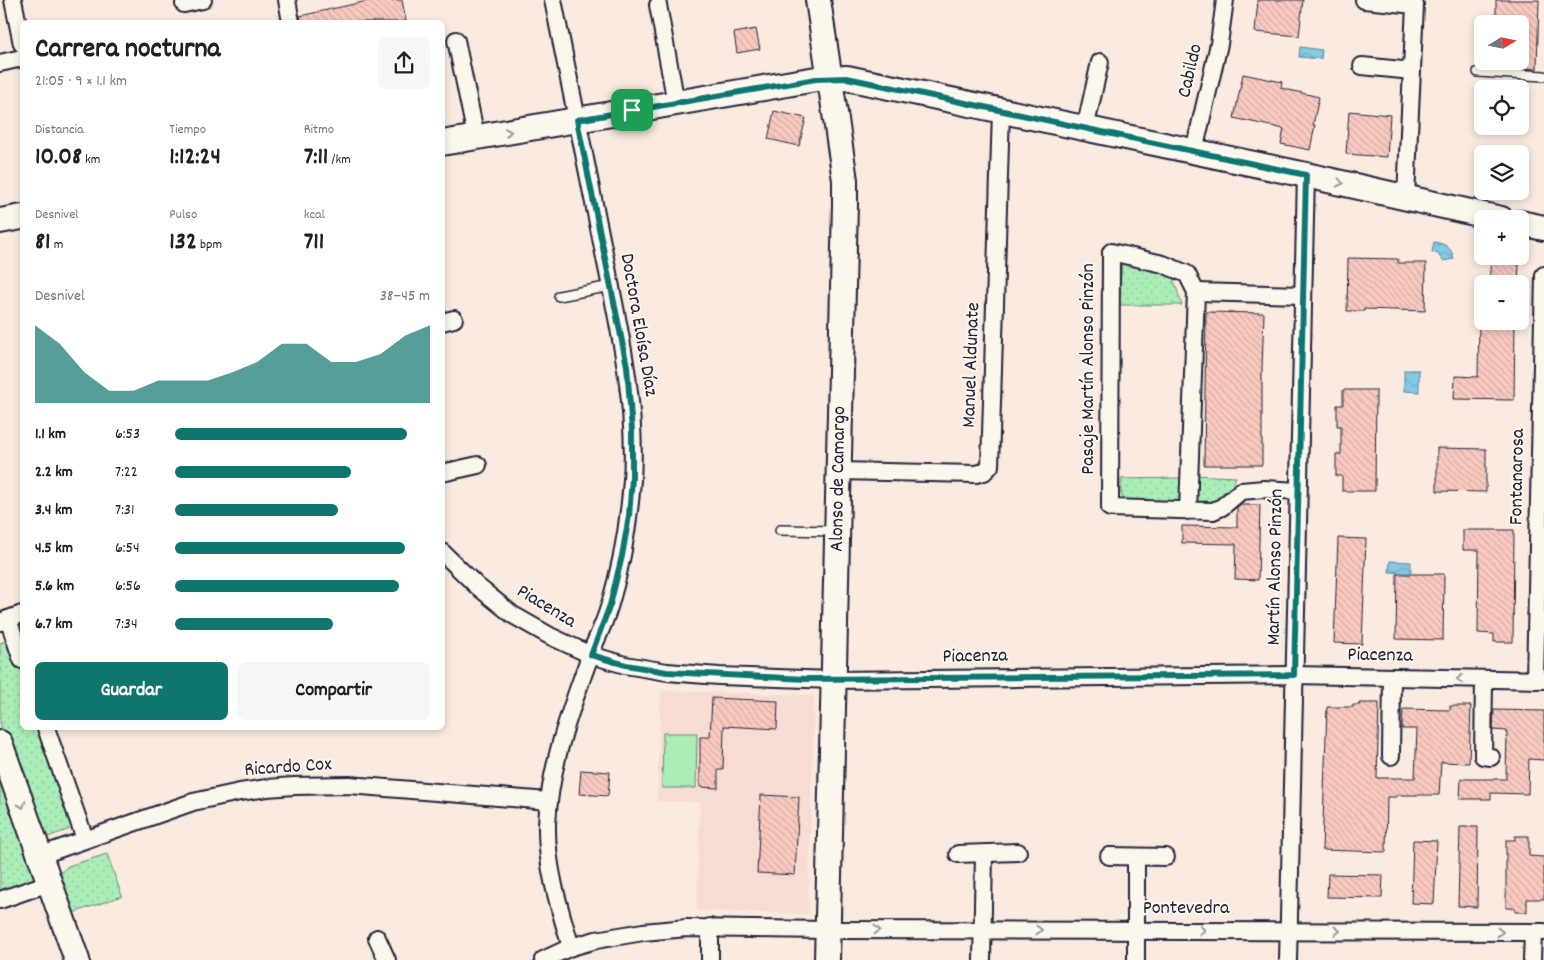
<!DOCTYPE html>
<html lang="es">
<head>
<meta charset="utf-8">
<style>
	:root { --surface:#fff; --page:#f6f6f6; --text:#202124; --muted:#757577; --accent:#0f766e }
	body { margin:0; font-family:Dekko,sans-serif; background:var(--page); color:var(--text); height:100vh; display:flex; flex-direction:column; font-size:19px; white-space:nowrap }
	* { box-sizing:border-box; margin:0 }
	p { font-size:16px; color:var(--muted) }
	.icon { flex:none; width:28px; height:28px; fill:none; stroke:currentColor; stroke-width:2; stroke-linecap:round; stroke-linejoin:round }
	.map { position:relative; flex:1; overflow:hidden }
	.side { position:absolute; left:20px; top:20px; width:425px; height:710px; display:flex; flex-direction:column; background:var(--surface); border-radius:8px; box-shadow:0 2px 8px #0003 }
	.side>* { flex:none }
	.needle { width:32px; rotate:80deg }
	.controls { position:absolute; left:1474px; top:15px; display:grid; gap:10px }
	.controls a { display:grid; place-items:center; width:55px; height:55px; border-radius:8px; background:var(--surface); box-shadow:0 2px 8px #0003; font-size:25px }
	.pin { position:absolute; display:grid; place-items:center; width:42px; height:42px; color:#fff; margin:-21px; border-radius:10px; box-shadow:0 2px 8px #0006 }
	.round { display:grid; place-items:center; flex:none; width:52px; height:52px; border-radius:8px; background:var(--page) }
	.summary { display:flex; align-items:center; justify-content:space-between; height:85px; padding:0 15px }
	h1 { font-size:28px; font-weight:800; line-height:38px }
	.figures { display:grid; grid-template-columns:repeat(3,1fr); gap:8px; height:85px; padding:5px 15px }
	.figures div { display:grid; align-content:center }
	.figures b { font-size:25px; font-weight:800 }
	.figures small { font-size:14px; font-weight:400 }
	.figures p { font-size:14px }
	.chart { height:140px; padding:10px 15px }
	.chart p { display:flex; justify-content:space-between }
	.chart svg { width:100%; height:90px; margin-top:5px; fill:var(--accent); opacity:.7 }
	.primary-button { display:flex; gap:10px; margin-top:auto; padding:10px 15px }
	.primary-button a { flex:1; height:58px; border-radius:8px; background:var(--accent); color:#fff; font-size:20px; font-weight:800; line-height:58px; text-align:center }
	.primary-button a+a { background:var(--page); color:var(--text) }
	ul { padding:0 15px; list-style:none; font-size:16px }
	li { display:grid; grid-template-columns:80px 60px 1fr; align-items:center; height:38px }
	li i { height:12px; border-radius:6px; background:var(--accent) }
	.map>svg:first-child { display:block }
	.built { fill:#f6dcd3 }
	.grass { fill:url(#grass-dots); stroke:#668879 }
	.garden { fill:#aaedb7; stroke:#668879 }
	.water { fill:url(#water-waves); stroke:#5c86a0 }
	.building { fill:url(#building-back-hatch); stroke:#22223b }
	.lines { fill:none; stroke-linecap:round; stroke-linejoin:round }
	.lane-casing { stroke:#22223b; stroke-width:12 }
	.street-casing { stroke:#22223b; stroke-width:20 }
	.secondary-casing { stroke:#22223b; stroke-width:28 }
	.lane { stroke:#fbf7ec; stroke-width:9 }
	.street { stroke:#fbf7ec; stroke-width:16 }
	.secondary { stroke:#fbf7ec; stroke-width:24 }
	.oneway { stroke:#99979c }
	.route-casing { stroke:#fff; stroke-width:10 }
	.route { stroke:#0f766e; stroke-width:6 }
	.labels { text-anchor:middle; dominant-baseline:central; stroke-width:4; stroke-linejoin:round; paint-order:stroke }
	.street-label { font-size:20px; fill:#22223b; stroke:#fbf7ec }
</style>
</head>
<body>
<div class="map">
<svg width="1544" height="960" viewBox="0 0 1544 960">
	<defs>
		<pattern id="grass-dots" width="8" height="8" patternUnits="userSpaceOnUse" patternTransform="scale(1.25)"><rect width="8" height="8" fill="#aaedb7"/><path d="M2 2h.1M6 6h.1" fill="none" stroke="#92cb9e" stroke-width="1.8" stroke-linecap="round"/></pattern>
		<pattern id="water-waves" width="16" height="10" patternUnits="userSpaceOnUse" patternTransform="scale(1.25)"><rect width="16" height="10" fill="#83c9e4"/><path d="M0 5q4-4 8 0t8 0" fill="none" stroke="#71acc4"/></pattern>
		<pattern id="building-back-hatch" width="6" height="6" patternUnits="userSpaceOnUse" patternTransform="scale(1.25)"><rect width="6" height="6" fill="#f9cac0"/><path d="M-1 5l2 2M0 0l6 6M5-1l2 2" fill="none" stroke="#d5ada6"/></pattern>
	</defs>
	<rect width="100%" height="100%" fill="#faeadf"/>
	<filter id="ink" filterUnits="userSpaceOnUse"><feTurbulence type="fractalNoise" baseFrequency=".02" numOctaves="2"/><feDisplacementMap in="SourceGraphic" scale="10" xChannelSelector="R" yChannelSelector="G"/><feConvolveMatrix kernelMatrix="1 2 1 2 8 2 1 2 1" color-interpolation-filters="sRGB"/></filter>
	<g filter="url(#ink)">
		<polygon class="built" points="661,691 814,695 808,914 697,910 700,802 657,801"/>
		<g class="grass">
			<polygon points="1122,261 1160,268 1173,278 1182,305 1119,305"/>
			<path d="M1194,475L1236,477C1225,505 1222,502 1193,505Z"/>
			<polygon points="1181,478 1180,502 1125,503 1121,493 1121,479"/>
			<polygon points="11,639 22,673 22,728 41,728 76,827 42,839 0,723 0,643"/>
			<polygon points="0,775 38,881 0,891"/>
			<polygon points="107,854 122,896 70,914 58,875 68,866"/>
		</g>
		<polygon class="garden" points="663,733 697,733 696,788 662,788"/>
		<g class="water">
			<polygon points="1300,47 1322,50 1321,59 1299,57"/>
			<path d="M1434,242C1446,244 1451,247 1454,259L1443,261L1438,254L1432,252Z"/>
			<polygon points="1404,370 1419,370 1419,392 1404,391"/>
			<polygon points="1390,561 1411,562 1411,573 1389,572"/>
		</g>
		<g class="building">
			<polygon points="372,0 402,0 406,21 398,22 301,22 300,16"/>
			<polygon points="1258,0 1303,0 1299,36 1255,32"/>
			<polygon points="1496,0 1539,0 1537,69 1520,68 1520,24 1496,24"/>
			<polygon points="756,29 760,49 737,53 734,33"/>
			<polygon points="1243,74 1282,82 1281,88 1319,97 1313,125 1315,125 1310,150 1281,144 1284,129 1234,118"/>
			<polygon points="774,111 806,118 799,146 768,139"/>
			<polygon points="1349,111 1390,115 1387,157 1346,154"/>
			<polygon points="1491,257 1519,265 1518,284 1489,284"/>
			<polygon points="1348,258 1398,259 1398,263 1426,263 1425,311 1364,309 1364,311 1347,311"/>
			<polygon points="1206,312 1264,313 1262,368 1262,465 1204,465"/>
			<polygon points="1479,321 1515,321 1514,400 1454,399 1455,376 1478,377"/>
			<polygon points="1343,390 1376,390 1375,491 1342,491 1342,476 1336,476 1336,454 1341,454 1341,426 1337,426 1337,405 1343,405"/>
			<polygon points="1437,448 1486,449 1486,492 1437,491"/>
			<polygon points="1240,505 1260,505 1258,580 1235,579 1236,544 1182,543 1182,526 1237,527 1237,507"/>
			<polygon points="1463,530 1514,530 1513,642 1494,642 1494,634 1478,633 1479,550 1463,550"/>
			<polygon points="1338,538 1366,539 1362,644 1334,643"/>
			<polygon points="1397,574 1444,574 1443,640 1396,639"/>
			<polygon points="712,698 778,701 777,729 724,726 723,770 718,770 718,788 700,787 700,737 710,737"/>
			<polygon points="1359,703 1379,703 1377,778 1415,778 1417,729 1402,729 1403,709 1450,710 1450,706 1471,706 1469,763 1441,762 1439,795 1397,795 1397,797 1387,797 1386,852 1322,850 1327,707 1353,707 1353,705 1360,705"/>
			<polygon points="1494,710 1544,711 1544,760 1529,759 1528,794 1491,793 1491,799 1460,799 1461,779 1506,779 1507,731 1493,730"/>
			<polygon points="581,770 610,772 608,796 579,794"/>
			<polygon points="761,795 799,797 795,875 757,873"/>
			<polygon points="1460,827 1478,827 1477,907 1458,906"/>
			<polygon points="1515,836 1529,836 1529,856 1544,857 1544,899 1527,899 1527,912 1515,912 1515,908 1506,908 1506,840 1515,840"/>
			<polygon points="1413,840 1437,841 1434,904 1411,903"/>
			<polygon points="1328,874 1383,875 1382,898 1327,897"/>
		</g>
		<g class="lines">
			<g class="lane-casing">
				<g id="lane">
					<polyline points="1478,72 1544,76"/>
					<polyline points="559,296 611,286"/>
					<polyline points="780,530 837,531"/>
				</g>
			</g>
			<g class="street-casing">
				<g id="street">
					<polyline points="13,0 22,44"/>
					<polyline points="287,0 291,22"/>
					<path d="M553,0C570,84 587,169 604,253C619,328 637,403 632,480C629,521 622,564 610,604C606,618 600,632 594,645C573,703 550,761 547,824C546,866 559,907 571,947"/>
					<polyline points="1364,0 1415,5 1406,197"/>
					<polyline points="184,4 203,0"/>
					<polyline points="658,5 676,103"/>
					<polyline points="456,40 476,137"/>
					<polyline points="0,63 22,58"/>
					<polyline points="1362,66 1412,71"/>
					<polyline points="1085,129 1100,62"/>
					<polyline points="1194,151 1219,44 1225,0"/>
					<polyline points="1196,292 1303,295"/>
					<polyline points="442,322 454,319"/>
					<polyline points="839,471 976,474 984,472 990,466 1001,111"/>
					<polyline points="442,473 478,465"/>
					<polyline points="1188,511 1196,292 1187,274 1163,264 1111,252 1110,508 1213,511 1222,507 1241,491 1264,489 1298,491"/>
					<polyline points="442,552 477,586 513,615 550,636 591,655 625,665 667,672 719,676 833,680 1294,675 1544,680"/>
					<polyline points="8,619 22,660"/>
					<polyline points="0,622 22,614"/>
					<polyline points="1484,679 1483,756 1491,757"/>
					<polyline points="1535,680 1544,275"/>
					<polyline points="46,728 85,839"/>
					<polyline points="1391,756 1392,677"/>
					<polyline points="958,854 1018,852"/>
					<polyline points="39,856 193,802 240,792 267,788 294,786 349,785 549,801"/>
					<polyline points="1109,856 1166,857"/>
					<polyline points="0,900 49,883"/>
					<polyline points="710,927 710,960"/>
					<polyline points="377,938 387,960"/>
					<polyline points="543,960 571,947 596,940 643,932 687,928 828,930 1544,932"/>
					<polyline points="982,960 984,854"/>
					<polyline points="1136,960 1136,857"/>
					<polyline points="1288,960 1306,175"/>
					<polyline points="1532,960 1533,932"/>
				</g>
			</g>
			<g class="secondary-casing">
				<g id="secondary">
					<polyline points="818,0 845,180 845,204 827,960"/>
					<polyline points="442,143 816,79 847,78 1306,175 1501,219"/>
					<polyline points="0,221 22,217"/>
					<polyline points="1520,223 1544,228"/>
					<polyline points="0,743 77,960"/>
				</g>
			</g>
			<use href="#lane" class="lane"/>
			<use href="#street" class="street"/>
			<use href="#secondary" class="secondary"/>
		</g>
		<defs><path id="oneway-chevron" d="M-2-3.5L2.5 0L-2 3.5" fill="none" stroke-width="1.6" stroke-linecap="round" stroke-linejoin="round" transform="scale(1.25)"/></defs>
		<g class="oneway">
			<use href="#oneway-chevron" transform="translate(508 132) rotate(-9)"/>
			<use href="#oneway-chevron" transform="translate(1340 183) rotate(13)"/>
			<use href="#oneway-chevron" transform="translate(1460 679) rotate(-179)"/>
			<use href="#oneway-chevron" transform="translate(22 805) rotate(71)"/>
			<use href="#oneway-chevron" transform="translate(877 930)"/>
			<use href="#oneway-chevron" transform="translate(1039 930)"/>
			<use href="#oneway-chevron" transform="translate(1202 930)"/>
			<use href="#oneway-chevron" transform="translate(1337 931)"/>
			<use href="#oneway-chevron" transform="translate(1500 932)"/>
		</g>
	</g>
	<g class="lines" filter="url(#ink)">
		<g class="route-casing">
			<polygon id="route" points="847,78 1306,175 1294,675 807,679 667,672 626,665 591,655 610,605 622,556 629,516 632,478 632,431 627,366 577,120 816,79"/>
		</g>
		<use href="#route" class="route"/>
	</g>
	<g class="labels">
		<g class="street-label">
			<text transform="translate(1191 71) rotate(-77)">Cabildo</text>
			<text transform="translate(638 325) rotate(80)">Doctora Eloísa Díaz</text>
			<text transform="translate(972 365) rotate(-88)">Manuel Aldunate</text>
			<text transform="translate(1089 369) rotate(-90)">Pasaje Martín Alonso Pinzón</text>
			<text transform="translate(1518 477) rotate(-89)">Fontanarosa</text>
			<text transform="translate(839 479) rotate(-89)">Alonso de Camargo</text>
			<text transform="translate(1276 567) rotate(-89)">Martín Alonso Pinzón</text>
			<text transform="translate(546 607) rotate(31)">Piacenza</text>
			<text transform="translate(1380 656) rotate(1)">Piacenza</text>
			<text transform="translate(975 657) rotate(-1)">Piacenza</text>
			<text transform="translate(288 768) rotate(-4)">Ricardo Cox</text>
			<text x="1186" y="909">Pontevedra</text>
		</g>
	</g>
</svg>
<div class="controls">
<a><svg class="needle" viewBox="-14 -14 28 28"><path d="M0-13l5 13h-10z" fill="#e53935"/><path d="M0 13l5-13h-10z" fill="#757577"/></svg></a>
<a><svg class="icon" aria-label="locate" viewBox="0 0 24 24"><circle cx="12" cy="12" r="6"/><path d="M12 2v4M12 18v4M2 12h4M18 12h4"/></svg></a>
<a><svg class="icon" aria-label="layers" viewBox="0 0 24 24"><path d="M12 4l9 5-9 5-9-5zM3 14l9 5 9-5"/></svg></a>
<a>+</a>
<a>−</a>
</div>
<div class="pin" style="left:632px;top:110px;background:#1e9e55"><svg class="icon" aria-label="arrive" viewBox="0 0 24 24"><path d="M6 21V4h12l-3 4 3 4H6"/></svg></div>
<section class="side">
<div class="summary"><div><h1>Carrera nocturna</h1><p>21:05 · 9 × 1.1 km</p></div><a class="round"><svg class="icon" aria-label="share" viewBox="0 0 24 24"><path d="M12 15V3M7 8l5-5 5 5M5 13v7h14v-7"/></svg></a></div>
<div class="figures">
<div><p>Distancia</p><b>10.08<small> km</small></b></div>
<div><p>Tiempo</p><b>1:12:24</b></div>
<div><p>Ritmo</p><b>7:11<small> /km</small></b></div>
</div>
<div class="figures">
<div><p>Desnivel</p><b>81<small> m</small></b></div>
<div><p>Pulso</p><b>132<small> bpm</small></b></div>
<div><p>kcal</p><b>711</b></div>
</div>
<div class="chart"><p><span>Desnivel</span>38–45 m</p>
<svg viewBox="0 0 160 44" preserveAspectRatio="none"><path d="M0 44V6L10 15L20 29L30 38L40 38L50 33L60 33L70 33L80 29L90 24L100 15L110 15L120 24L130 24L140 20L150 11L160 6V44z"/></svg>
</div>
<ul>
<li><b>1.1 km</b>6:53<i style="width:91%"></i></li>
<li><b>2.2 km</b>7:22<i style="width:69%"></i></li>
<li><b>3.4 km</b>7:31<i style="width:64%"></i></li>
<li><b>4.5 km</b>6:54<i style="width:90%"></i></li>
<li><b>5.6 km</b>6:56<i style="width:88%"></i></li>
<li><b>6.7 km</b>7:34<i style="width:62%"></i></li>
</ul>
<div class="primary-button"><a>Guardar</a><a>Compartir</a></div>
</section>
</div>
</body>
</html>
